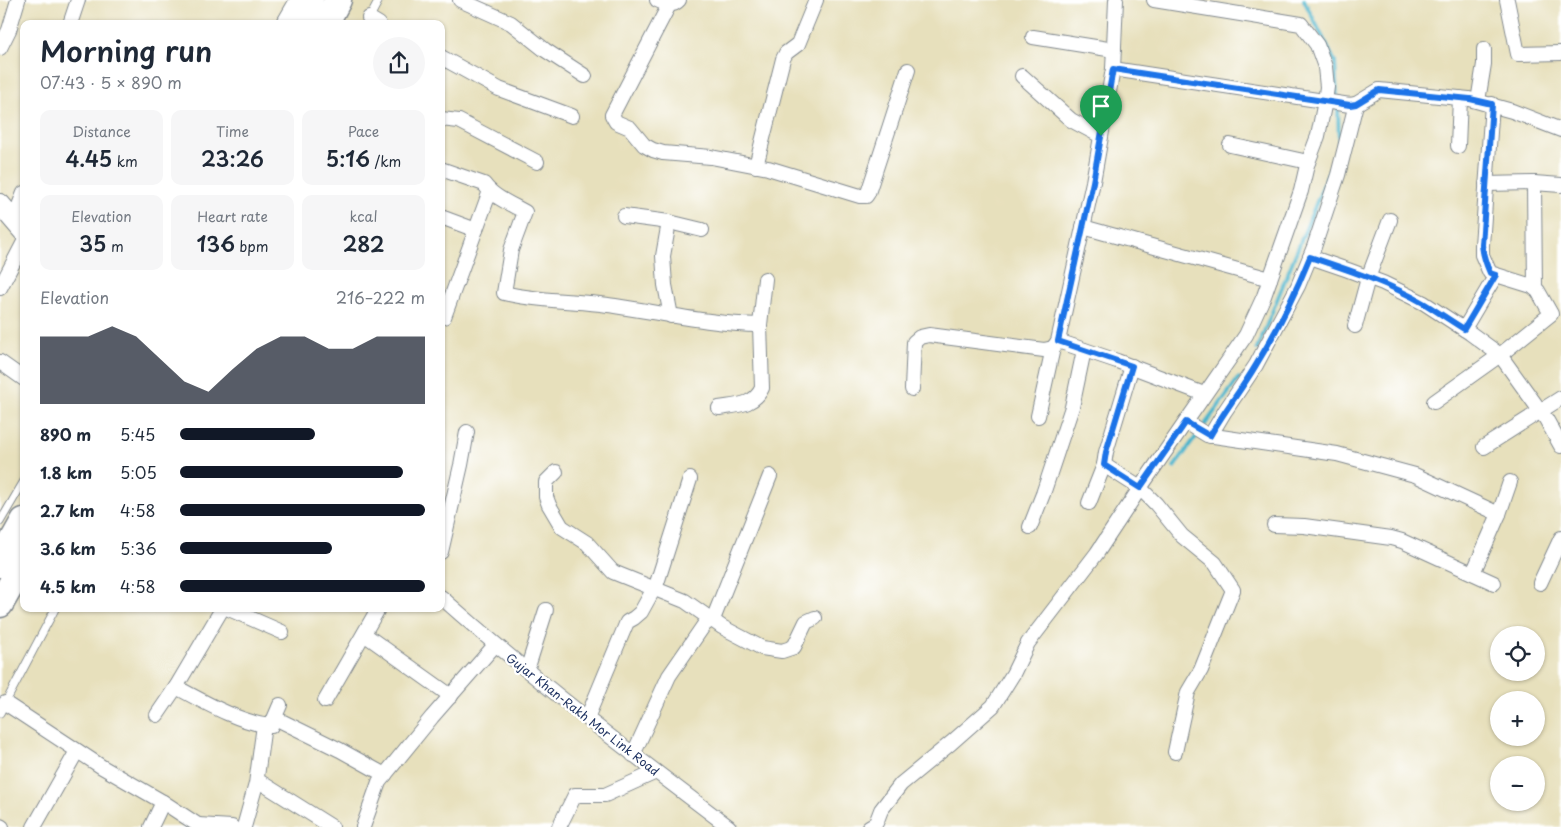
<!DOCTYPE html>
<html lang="en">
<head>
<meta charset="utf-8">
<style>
	:root { --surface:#fff; --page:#f6f6f7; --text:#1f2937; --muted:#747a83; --accent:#111827 }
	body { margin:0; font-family:"Playpen Sans",sans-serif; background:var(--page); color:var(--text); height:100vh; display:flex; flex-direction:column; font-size:19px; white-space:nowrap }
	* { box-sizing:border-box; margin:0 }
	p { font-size:16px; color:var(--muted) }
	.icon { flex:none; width:28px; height:28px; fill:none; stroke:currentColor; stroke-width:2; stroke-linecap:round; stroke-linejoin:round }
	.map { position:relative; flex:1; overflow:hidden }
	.panel { position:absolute; left:20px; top:20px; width:425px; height:592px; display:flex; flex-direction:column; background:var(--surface); border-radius:10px; box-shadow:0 1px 4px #0004 }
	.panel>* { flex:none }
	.tools { position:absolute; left:1490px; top:626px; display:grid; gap:10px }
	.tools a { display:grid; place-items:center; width:55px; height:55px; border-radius:50%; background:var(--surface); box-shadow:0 1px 4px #0004; font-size:25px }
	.pin { position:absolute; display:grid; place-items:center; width:42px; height:42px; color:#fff; margin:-51px -21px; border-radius:50% 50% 50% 0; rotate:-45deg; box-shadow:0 0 5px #0007 }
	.pin .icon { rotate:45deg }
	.round { display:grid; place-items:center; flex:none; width:52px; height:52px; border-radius:26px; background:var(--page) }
	.head { display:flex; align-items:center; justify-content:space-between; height:85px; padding:0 20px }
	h1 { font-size:28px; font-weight:600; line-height:38px }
	.figures { display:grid; grid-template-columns:repeat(3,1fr); gap:8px; height:85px; padding:5px 20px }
	.figures div { display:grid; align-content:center; border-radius:10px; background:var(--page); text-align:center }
	.figures b { font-size:21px; font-weight:600 }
	.figures small { font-size:14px; font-weight:400 }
	.figures p { font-size:14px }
	.chart { height:140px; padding:10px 20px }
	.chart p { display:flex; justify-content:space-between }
	.chart svg { width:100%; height:90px; margin-top:5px; fill:var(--accent); opacity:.7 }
	ul { padding:0 20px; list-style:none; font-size:16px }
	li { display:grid; grid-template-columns:80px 60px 1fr; align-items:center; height:38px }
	li i { height:12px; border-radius:6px; background:var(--accent) }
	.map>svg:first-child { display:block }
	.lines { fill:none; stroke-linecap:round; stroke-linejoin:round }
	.stream { stroke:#4eb5cc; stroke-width:4 }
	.lane-casing { stroke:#81888d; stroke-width:9 }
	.street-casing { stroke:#81888d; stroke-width:16 }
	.secondary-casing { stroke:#81888d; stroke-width:22 }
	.highway-casing { stroke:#81888d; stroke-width:29 }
	.lane { stroke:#fff; stroke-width:7 }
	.street { stroke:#fff; stroke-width:14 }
	.secondary { stroke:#fff; stroke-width:20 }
	.highway { stroke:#fff; stroke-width:26 }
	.route-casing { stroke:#fff; stroke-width:10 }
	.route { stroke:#1a73e8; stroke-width:6 }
	.labels { text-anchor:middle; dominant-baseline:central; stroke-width:4.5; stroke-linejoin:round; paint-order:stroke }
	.street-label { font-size:12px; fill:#1b2f5e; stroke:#fff }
</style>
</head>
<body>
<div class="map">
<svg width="1561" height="827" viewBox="0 0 1561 827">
	<rect width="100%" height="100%" fill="#fff"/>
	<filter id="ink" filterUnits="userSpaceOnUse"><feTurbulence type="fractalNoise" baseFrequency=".02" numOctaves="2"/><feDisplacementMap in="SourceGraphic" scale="10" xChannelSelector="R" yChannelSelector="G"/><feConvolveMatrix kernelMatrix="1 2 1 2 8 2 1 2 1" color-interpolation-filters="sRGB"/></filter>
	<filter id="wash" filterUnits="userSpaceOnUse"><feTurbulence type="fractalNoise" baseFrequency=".0096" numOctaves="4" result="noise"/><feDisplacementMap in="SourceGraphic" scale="20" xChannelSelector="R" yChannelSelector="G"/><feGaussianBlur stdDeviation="1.12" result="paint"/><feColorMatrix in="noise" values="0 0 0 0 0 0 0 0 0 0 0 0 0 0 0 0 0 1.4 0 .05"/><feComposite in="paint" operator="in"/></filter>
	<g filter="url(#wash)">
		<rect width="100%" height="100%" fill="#e7e0bc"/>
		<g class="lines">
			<g class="stream">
				<polyline points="1304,0 1335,62 1337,100"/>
				<polyline points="1338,107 1339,145"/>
				<polyline points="1257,349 1337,152"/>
				<polyline points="1174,467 1239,378"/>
			</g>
		</g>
	</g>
	<g filter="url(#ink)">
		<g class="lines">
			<g class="lane-casing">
				<g id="lane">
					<polyline points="369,19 379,0"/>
					<polyline points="279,24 293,0"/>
					<polyline points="0,522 24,481"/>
					<polyline points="0,713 55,609"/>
				</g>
			</g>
			<g class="street-casing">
				<g id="street">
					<polyline points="460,0 511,23 545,50 585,76"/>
					<path d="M657,0C664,3 672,8 679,0"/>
					<polyline points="1507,0 1518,54 1561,53"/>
					<polyline points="669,5 612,115 616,122 630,128 644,145 653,150 663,153 711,157 768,168 860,196 866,196 868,193 908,70"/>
					<polyline points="369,18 379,24"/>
					<polyline points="70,24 78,0"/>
					<polyline points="1033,37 1114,50"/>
					<polyline points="0,48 9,30 18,0"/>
					<polyline points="441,57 499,89 572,116"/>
					<polyline points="1113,69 1350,105 1356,104 1379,90 1469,99 1512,111 1561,130"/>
					<polyline points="1022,76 1071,120 1101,136"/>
					<polyline points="1478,101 1484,64 1484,49"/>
					<polyline points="441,119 459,121 537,162"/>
					<polyline points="1230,145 1308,162"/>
					<polyline points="1458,146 1460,98"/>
					<polyline points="756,166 783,59 786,53 798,44 816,0"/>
					<path d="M441,169L484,184C493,197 511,204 525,212L511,250L504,293C540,302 578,300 615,306C663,313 710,324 760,325"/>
					<polyline points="1534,183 1535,288"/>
					<polyline points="1486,184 1534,183 1561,185"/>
					<polyline points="624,216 669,222 702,230"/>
					<polyline points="441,217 476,230"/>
					<polyline points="13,221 24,193"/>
					<polyline points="669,222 663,256 665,285 671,316"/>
					<polyline points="1083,227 1270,279"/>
					<polyline points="1310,257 1348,270 1383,283 1424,303 1470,333 1500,355 1546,419 1561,446"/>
					<polyline points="0,288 24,242"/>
					<polyline points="444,317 490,191"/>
					<polyline points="1355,326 1368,278 1390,220"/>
					<polyline points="1464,329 1496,275"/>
					<polyline points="1058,341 1117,361 1204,394"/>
					<polyline points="0,362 24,379"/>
					<polyline points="912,389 914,342 920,337 929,335 1044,350 1053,348"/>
					<polyline points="1434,402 1500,355 1551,314 1538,291 1532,286 1490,273 1482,255 1482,245 1492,104"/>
					<path d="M719,408C736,405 754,406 762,388L760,325L765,279"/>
					<polyline points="1038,416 1053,348 1058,341 1093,182 1113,69 1116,0"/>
					<polyline points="1186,422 1207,435 1337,454 1415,475 1499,514"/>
					<polyline points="1210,436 1225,411 1256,365 1298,286 1314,247 1338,175 1356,104"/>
					<polyline points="1484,447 1561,398"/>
					<polyline points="1104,465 1140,488 1156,504 1182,536 1215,563 1233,590 1201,670 1188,692 1175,752"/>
					<polyline points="556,472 546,482 546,497 549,505 562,527 587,543 613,572 685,601 722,627 762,648 782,651 794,647 806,622 815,618"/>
					<polyline points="1089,503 1104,465 1106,452 1132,366"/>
					<polyline points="1274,525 1304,526 1391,538 1402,541 1494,583"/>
					<polyline points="1030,527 1043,494 1072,407 1084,350"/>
					<polyline points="441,552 461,465 467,432"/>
					<polyline points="1473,573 1499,514 1510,482"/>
					<polyline points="1540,583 1561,538"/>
					<path d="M441,597C533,679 631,753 729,827"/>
					<polyline points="229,609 282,632"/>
					<polyline points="364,634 451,696"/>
					<polyline points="527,670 546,610"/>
					<path d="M176,687C204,702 240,723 271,726L280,705"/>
					<polyline points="325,701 378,609"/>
					<polyline points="5,703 102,767 163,802 198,825 198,827"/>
					<polyline points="157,715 176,687 222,609"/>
					<polyline points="275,718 340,750 385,775"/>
					<polyline points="587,718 627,622 634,618 641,612 657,583 690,479"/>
					<polyline points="633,755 669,676 704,625 714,617 770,476"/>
					<polyline points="257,780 332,827"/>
					<polyline points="198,825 232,827"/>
					<polyline points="0,826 2,827"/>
					<polyline points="34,827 77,751"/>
					<polyline points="151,827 163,802"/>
					<polyline points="244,827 256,784 264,725"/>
					<polyline points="363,827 379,782 432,717 495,645"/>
					<polyline points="559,827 575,795 605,795 656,772"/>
					<polyline points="869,827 876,823 881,810 901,784 951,743 993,706 1013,674 1028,643 1097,553 1140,488 1246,335 1264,296 1301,191 1307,165 1318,136 1325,101 1327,87 1325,67 1317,45 1301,24 1154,0"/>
				</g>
			</g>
			<g class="secondary-casing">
				<polyline id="secondary" points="0,204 24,232"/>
			</g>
			<g class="highway-casing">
				<g id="highway">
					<polyline points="297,24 310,0"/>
					<polyline points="325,24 338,0"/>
					<polyline points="0,564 24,521"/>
					<polyline points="0,604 24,562"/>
				</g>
			</g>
			<use href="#lane" class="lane"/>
			<use href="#street" class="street"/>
			<use href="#secondary" class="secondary"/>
			<use href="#highway" class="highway"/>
		</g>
	</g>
	<g class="lines" filter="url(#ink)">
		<g class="route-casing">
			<path id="route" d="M1113,69L1350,105L1356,104L1379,90L1470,99L1492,104L1482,245C1483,256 1486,264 1490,273L1496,275L1464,329C1451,321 1438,312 1425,304C1389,283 1349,270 1310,257C1295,294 1277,331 1256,365C1242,389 1224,411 1210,436L1186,422L1140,488L1104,465L1106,452L1132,366L1058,341L1093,182Z"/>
		</g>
		<use href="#route" class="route"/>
	</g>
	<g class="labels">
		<g class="street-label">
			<text transform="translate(583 714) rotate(38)">Gujar Khan-Rakh Mor Link Road</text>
		</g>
	</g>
</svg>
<div class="tools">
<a><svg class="icon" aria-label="locate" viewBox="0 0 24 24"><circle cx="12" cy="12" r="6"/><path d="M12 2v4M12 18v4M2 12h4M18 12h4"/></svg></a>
<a>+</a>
<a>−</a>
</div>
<div class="pin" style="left:1101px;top:136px;background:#1e9e55"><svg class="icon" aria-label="arrive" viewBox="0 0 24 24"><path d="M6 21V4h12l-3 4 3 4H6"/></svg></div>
<section class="panel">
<div class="head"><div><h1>Morning run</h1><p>07:43 · 5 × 890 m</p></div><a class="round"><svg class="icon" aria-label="share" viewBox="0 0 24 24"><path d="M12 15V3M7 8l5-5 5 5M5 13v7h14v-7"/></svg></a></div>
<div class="figures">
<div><p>Distance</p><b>4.45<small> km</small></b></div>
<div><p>Time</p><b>23:26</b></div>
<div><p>Pace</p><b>5:16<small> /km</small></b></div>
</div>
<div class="figures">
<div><p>Elevation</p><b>35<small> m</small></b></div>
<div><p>Heart rate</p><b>136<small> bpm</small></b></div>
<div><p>kcal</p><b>282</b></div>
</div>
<div class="chart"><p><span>Elevation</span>216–222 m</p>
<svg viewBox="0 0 160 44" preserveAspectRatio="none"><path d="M0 44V11L10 11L20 11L30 6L40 11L50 22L60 33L70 38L80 27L90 17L100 11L110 11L120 17L130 17L140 11L150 11L160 11V44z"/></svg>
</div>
<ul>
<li><b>890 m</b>5:45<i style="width:55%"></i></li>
<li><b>1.8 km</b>5:05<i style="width:91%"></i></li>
<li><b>2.7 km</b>4:58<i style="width:100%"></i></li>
<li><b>3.6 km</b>5:36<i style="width:62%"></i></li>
<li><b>4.5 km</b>4:58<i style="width:100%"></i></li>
</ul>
</section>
</div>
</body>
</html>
